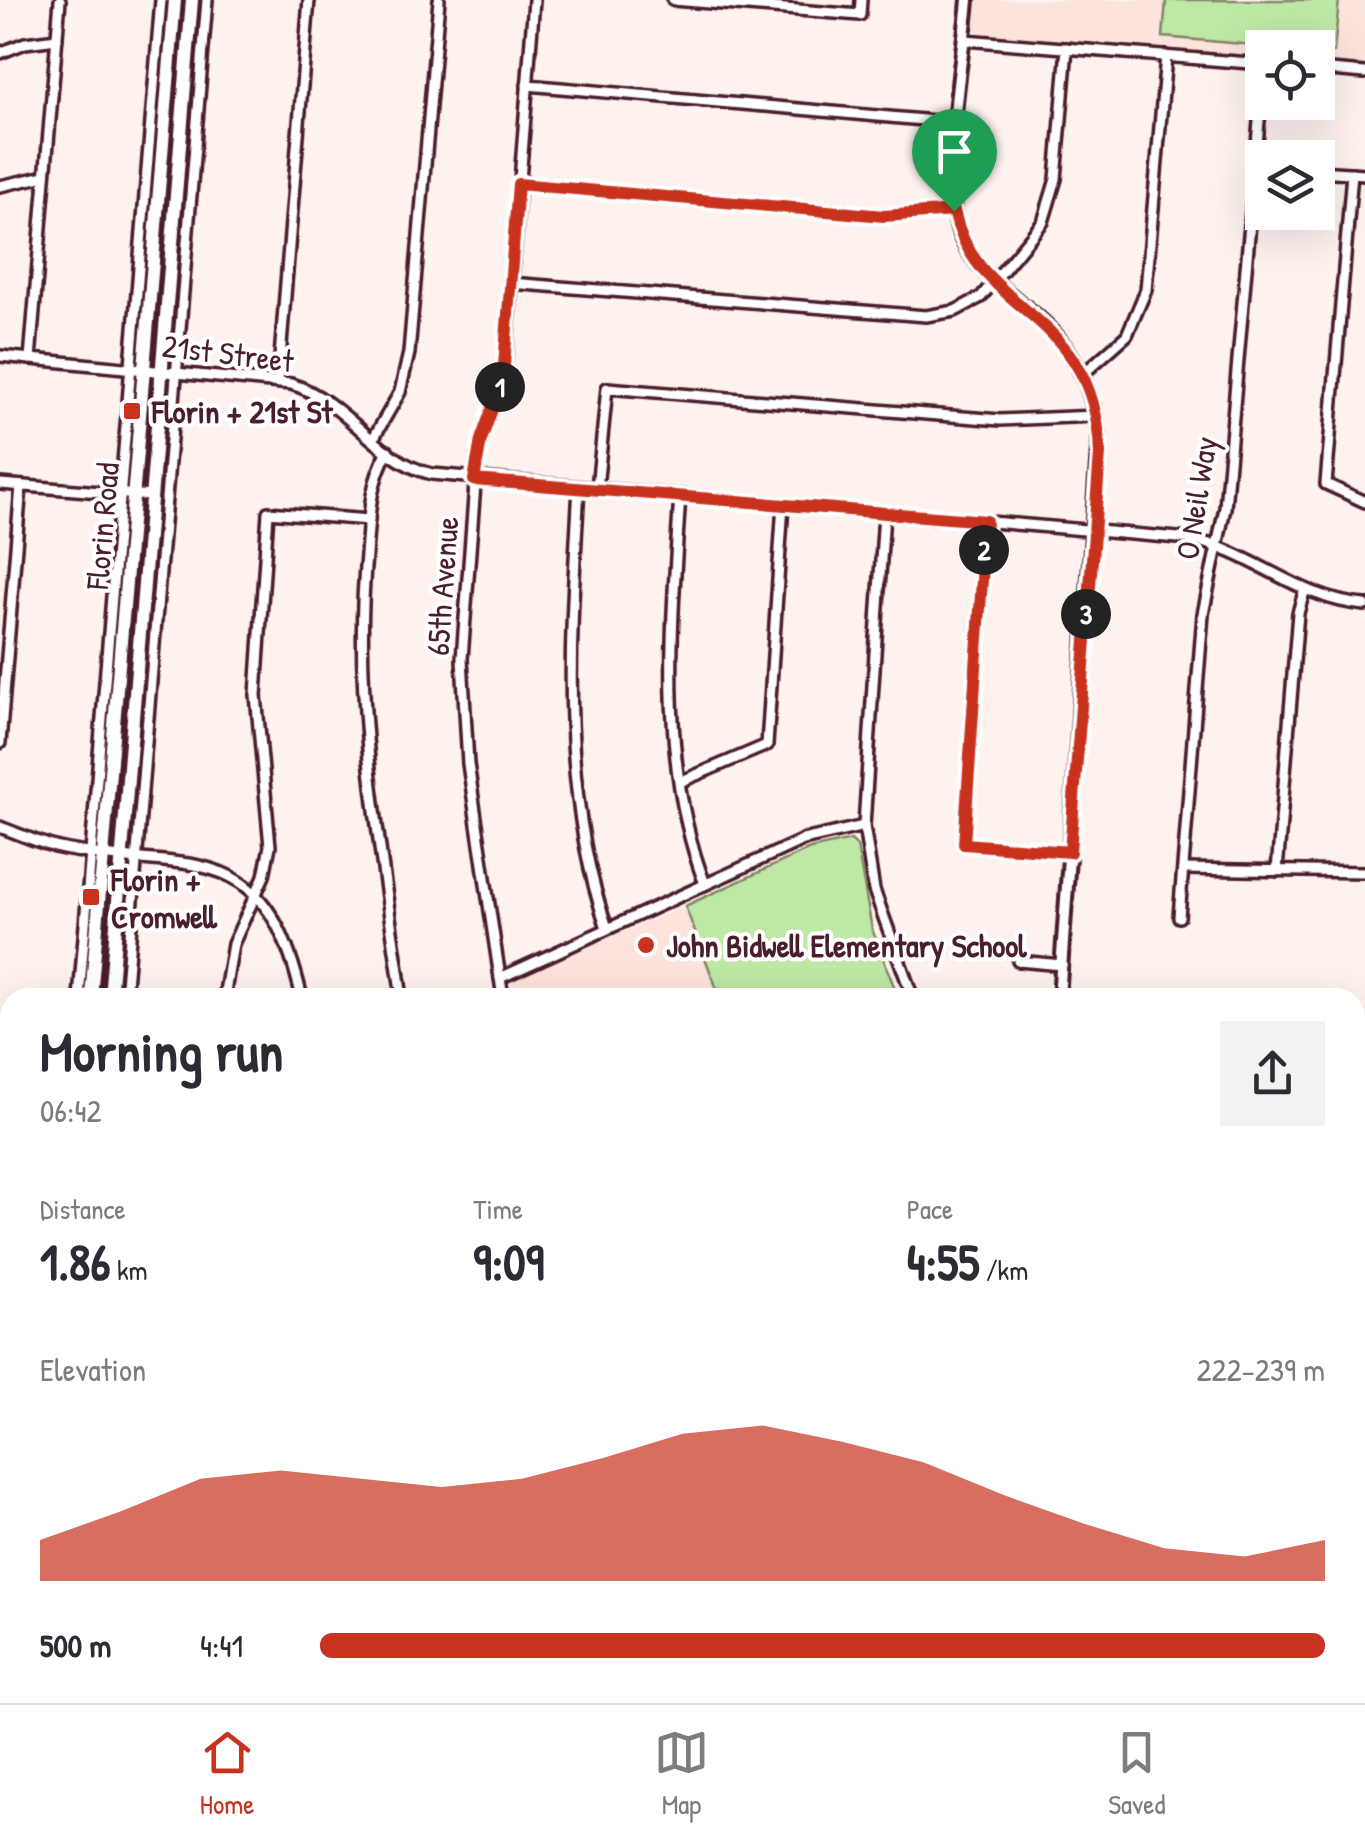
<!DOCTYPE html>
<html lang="en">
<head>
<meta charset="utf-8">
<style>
	:root { --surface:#fff; --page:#f2f2f3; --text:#2b2b33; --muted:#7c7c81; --line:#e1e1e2; --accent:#c8321e }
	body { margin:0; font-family:"Patrick Hand",sans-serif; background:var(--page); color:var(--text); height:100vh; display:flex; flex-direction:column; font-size:38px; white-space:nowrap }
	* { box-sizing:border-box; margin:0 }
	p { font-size:32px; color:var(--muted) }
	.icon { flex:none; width:55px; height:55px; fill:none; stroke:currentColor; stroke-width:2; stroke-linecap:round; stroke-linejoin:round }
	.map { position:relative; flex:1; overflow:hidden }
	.drawer { position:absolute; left:0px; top:988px; width:1365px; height:718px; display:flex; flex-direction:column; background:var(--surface); border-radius:30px 30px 0 0; box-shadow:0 10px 40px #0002 }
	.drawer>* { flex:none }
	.tools { position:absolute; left:1245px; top:30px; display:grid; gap:20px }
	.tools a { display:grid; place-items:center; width:90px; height:90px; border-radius:0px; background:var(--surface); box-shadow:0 10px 40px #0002; font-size:50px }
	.pin { position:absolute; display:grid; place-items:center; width:85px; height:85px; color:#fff; margin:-102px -42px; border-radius:50% 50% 50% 0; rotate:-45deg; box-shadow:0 0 10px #0007 }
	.pin .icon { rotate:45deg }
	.km { position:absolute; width:50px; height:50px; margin:-25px; border-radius:50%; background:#222; color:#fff; font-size:28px; line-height:50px; text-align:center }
	.round { display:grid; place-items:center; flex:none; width:105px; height:105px; border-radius:0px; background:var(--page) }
	.overview { display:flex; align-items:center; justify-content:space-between; height:170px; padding:0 40px }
	h1 { font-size:55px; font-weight:800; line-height:75px }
	.figures { display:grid; grid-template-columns:repeat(3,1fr); gap:15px; height:170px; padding:10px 40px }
	.figures div { display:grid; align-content:center }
	.figures b { font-size:50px; font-weight:800 }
	.figures small { font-size:28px; font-weight:400 }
	.figures p { font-size:28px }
	.chart { height:280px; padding:20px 40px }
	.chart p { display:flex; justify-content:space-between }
	.chart svg { width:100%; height:180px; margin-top:10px; fill:var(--accent); opacity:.7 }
	ul { padding:0 40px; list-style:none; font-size:32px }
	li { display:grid; grid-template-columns:160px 120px 1fr; align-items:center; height:75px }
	li i { height:25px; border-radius:12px; background:var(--accent) }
	.dock { display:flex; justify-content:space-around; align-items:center; height:140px; border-top:2px solid var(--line); background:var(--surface); font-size:28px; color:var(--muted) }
	.dock a { display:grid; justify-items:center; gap:5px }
	.dock .current { color:var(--accent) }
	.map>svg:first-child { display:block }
	.built { fill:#fce3dc }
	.green { fill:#bde8a5; stroke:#848468; stroke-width:2.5 }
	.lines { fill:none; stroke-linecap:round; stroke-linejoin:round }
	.minor-casing { stroke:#4a1f2b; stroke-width:16 }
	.tertiary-casing { stroke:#4a1f2b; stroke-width:18 }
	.primary-casing { stroke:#4a1f2b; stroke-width:20 }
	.minor { stroke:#fff; stroke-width:9 }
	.tertiary { stroke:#fff; stroke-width:10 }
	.primary { stroke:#fff; stroke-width:12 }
	.route-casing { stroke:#fff; stroke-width:20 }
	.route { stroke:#c8321e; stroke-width:12 }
	.poi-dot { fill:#c8321e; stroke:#fff; stroke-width:4 }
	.labels { text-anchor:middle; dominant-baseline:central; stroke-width:8; stroke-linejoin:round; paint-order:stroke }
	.street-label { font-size:32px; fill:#4a1f2b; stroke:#fff }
	.poi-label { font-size:32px; font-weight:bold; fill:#4a1f2b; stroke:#fff; text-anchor:start }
</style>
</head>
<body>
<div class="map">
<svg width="1365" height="1703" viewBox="0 0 1365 1703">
	<rect width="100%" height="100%" fill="#fef2ef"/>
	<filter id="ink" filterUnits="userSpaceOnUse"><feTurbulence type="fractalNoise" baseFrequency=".01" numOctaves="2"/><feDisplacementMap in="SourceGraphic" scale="20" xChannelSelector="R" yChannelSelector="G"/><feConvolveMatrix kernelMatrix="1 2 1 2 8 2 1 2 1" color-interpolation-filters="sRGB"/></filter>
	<g filter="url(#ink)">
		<g class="built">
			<polygon points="977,0 1365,0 1365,68 1318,64 1318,48 1262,48 1262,59 980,34 974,29"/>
			<polygon points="685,906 720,997 509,998 512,979"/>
		</g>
		<g class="green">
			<polygon points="1166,0 1339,0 1334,52 1163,37"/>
			<polygon points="851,840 857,846 872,929 898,997 720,997 685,906 810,849"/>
		</g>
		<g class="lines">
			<g class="minor-casing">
				<g id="minor">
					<polyline points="673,0 860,15 861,0"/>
					<polyline points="965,40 1262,64"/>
					<polyline points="0,53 25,43 57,39"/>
					<polyline points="1318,69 1365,73"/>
					<polyline points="527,85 957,123"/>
					<polyline points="1318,171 1365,174"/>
					<polyline points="1352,173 1326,484 1365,502"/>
					<polyline points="519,184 884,216 954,211"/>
					<polyline points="0,186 45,176"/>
					<polyline points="510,283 926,316 955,311 981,297 1043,222 1056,179 1067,48"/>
					<path d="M0,356L291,384C346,400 376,461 432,474L1190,539C1254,552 1299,600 1365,605"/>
					<polyline points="30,359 60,0"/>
					<polyline points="1083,374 1127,335 1146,290 1166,56"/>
					<polyline points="278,382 309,0"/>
					<polyline points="373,439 400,392 409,353 439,0"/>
					<path d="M388,451C369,484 369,518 366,555C352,705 381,850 402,998"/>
					<polyline points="0,484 151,496"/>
					<path d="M579,487C571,632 558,788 607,928"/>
					<polyline points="597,488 607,388 1000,420 1097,416"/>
					<path d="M680,495C672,623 658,762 705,884"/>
					<polyline points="884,513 864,826 874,890 913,998"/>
					<polyline points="986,521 964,844 1070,852"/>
					<polyline points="0,743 21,486"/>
					<polyline points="682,781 767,745 783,504"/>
					<path d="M0,827C19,834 39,843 59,848C187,876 263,828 302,998"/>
					<polyline points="1183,869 1365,872"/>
					<polyline points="1277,871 1298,613 1304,592"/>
					<polyline points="1179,917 1203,614 1225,508 1262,87"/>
					<polyline points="1018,961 1062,965"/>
					<polyline points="500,978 803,840 864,826"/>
					<polyline points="79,998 161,0"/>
					<polyline points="125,998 207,0"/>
					<polyline points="224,998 233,944 264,876 270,846 256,695 268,512 369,520"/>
					<polyline points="503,998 468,764 462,659 477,457 506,361 534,0"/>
					<polyline points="1355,1095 1365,1096"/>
					<polyline points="1355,1230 1365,1231"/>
					<polyline points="0,1247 10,1247"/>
					<polyline points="1355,1334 1365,1334"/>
					<polyline points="1355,1438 1365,1438"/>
					<polyline points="1355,1551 1365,1552"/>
					<polyline points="1116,1695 1117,1703"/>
					<polyline points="1217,1695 1219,1703"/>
					<polyline points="22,1703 23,1695"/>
					<polyline points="65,1703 66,1695"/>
					<polyline points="168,1703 168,1695"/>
					<polyline points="274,1703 279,1695"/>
					<polyline points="449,1703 449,1695"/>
					<polyline points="545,1703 545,1695"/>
					<polyline points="654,1703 655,1695"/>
					<polyline points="765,1703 766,1695"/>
					<polyline points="858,1703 859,1695"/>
					<polyline points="1359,1703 1362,1660"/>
				</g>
			</g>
			<g class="tertiary-casing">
				<g id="tertiary">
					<path d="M968,0C963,61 939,180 960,235C974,270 1004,289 1032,312C1072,345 1092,384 1099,435L1059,998"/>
					<polyline points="989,1703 992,1695"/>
				</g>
			</g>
			<g class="primary-casing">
				<g id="primary">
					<polyline points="91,998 175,0"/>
					<polyline points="110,998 192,0"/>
					<polyline points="34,1703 35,1695"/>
					<polyline points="51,1703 52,1695"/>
				</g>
			</g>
			<use href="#minor" class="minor"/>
			<use href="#tertiary" class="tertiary"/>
			<use href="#primary" class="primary"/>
		</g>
	</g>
	<g class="lines" filter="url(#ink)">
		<g class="route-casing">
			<path id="route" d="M518,184L884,216L954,211C977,318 1096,306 1100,454L1070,852L964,844L986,521L474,480L481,440L503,379Z"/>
		</g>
		<use href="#route" class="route"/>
	</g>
	<g class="poi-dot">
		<rect x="122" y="401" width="20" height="20" rx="5"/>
		<rect x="81" y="887" width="20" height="20" rx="5"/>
		<circle cx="646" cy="945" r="10"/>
	</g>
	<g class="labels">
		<g class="street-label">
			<text transform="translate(228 353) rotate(7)">21st Street</text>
			<text transform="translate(1196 498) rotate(-81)">O Neil Way</text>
			<text transform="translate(102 526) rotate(-85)">Florin Road</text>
			<text transform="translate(442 586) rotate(-86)">65th Avenue</text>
		</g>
		<g class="poi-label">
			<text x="152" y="411">Florin + 21st St</text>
			<text x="111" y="879">Florin +<tspan x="111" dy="37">Cromwell</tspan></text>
			<text x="666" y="945">John Bidwell Elementary School</text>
		</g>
	</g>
</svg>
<div class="tools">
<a><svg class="icon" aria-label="locate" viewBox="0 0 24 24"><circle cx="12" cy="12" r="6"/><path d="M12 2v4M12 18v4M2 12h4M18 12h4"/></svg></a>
<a><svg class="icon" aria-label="layers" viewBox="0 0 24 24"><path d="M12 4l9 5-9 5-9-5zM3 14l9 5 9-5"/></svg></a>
</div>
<div class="pin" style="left:954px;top:211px;background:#1e9e55"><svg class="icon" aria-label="arrive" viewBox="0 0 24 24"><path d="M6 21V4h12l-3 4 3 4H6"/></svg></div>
<b class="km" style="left:500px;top:387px">1</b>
<b class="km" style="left:984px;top:550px">2</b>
<b class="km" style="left:1086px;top:614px">3</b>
<section class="drawer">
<div class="overview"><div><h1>Morning run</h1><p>06:42</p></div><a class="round"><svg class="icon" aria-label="share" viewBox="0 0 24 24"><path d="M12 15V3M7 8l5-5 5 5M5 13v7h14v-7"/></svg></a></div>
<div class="figures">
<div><p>Distance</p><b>1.86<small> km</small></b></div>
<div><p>Time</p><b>9:09</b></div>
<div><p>Pace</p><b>4:55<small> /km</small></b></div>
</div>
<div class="chart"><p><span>Elevation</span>222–239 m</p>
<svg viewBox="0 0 160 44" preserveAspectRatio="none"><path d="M0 44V34L10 27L20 19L30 17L40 19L50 21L60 19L70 14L80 8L90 6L100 10L110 15L120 23L130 30L140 36L150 38L160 34V44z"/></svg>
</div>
<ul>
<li><b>500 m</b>4:41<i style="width:100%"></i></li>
</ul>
</section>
</div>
<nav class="dock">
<a class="current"><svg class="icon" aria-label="home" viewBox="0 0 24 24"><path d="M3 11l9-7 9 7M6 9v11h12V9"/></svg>Home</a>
<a><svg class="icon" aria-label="map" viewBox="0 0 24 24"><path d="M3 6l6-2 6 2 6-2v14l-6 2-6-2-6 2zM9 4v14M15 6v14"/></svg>Map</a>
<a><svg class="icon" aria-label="saved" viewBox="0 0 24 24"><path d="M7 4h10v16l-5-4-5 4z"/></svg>Saved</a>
</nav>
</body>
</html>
